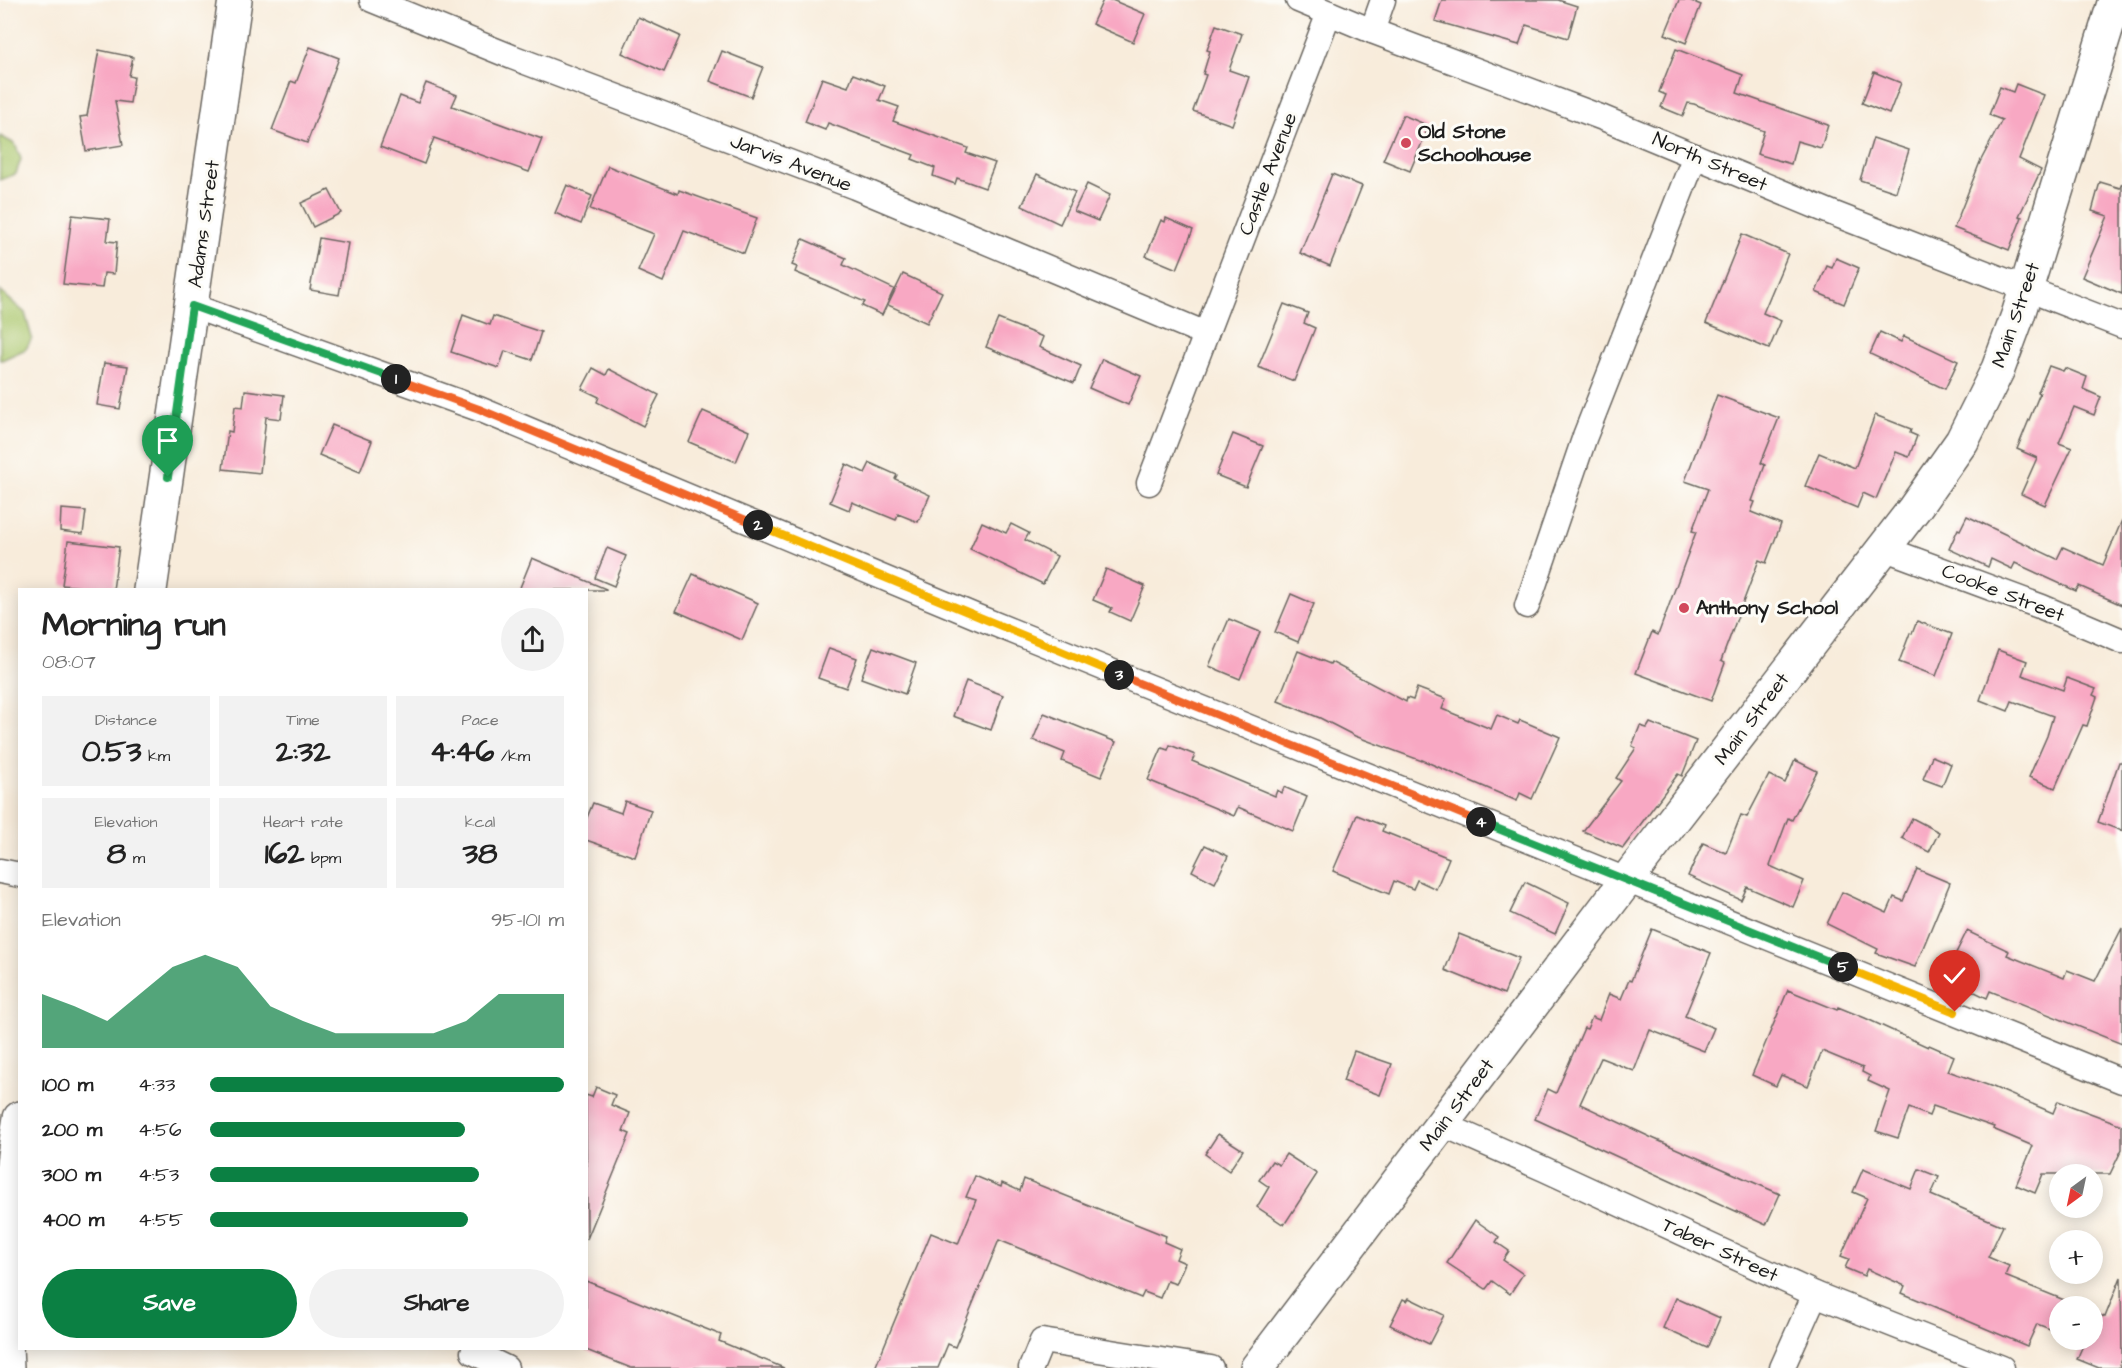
<!DOCTYPE html>
<html lang="en">
<head>
<meta charset="utf-8">
<style>
	:root { --surface:#fff; --page:#f2f2f2; --text:#222; --muted:#767676; --accent:#0b8043 }
	body { margin:0; font-family:"Architects Daughter",sans-serif; background:var(--page); color:var(--text); height:100vh; display:flex; flex-direction:column; font-size:22px; white-space:nowrap }
	* { box-sizing:border-box; margin:0 }
	p { font-size:20px; color:var(--muted) }
	.icon { flex:none; width:33px; height:33px; fill:none; stroke:currentColor; stroke-width:2; stroke-linecap:round; stroke-linejoin:round }
	.map { position:relative; flex:1; overflow:hidden }
	.side { position:absolute; left:18px; top:588px; width:570px; height:762px; display:flex; flex-direction:column; background:var(--surface); border-radius:0px; box-shadow:0 3px 15px #0003 }
	.side>* { flex:none }
	.needle { width:39px; rotate:213deg }
	.tools { position:absolute; left:2049px; top:1164px; display:grid; gap:12px }
	.tools a { display:grid; place-items:center; width:54px; height:54px; border-radius:50%; background:var(--surface); box-shadow:0 3px 15px #0003; font-size:30px }
	.pin { position:absolute; display:grid; place-items:center; width:51px; height:51px; color:#fff; margin:-62px -26px; border-radius:50% 50% 50% 0; rotate:-45deg; box-shadow:0 0 6px #0007 }
	.pin .icon { rotate:45deg }
	.km { position:absolute; width:30px; height:30px; margin:-15px; border-radius:50%; background:#222; color:#fff; font-size:16px; line-height:30px; text-align:center }
	.round { display:grid; place-items:center; flex:none; width:63px; height:63px; border-radius:32px; background:var(--page) }
	.head { display:flex; align-items:center; justify-content:space-between; height:102px; padding:0 24px }
	h1 { font-size:33px; font-weight:700; line-height:45px }
	.figures { display:grid; grid-template-columns:repeat(3,1fr); gap:9px; height:102px; padding:6px 24px }
	.figures div { display:grid; align-content:center; border-radius:0px; background:var(--page); text-align:center }
	.figures b { font-size:30px; font-weight:700 }
	.figures small { font-size:16px; font-weight:400 }
	.figures p { font-size:16px }
	.chart { height:168px; padding:12px 24px }
	.chart p { display:flex; justify-content:space-between }
	.chart svg { width:100%; height:108px; margin-top:6px; fill:var(--accent); opacity:.7 }
	.button { display:flex; gap:12px; margin-top:auto; padding:12px 24px }
	.button a { flex:1; height:69px; border-radius:36px; background:var(--accent); color:#fff; font-size:24px; font-weight:700; line-height:69px; text-align:center }
	.button a+a { background:var(--page); color:var(--text) }
	ul { padding:0 24px; list-style:none; font-size:20px }
	li { display:grid; grid-template-columns:96px 72px 1fr; align-items:center; height:45px }
	li i { height:15px; border-radius:8px; background:var(--accent) }
	.map>svg:first-child { display:block }
	.green { fill:#abc76e; stroke:#647245; stroke-width:1.5 }
	.building { fill:#f8a8c3 }
	.lines { fill:none; stroke-linecap:round; stroke-linejoin:round }
	.street-casing { stroke:#69655f; stroke-width:27 }
	.secondary-casing { stroke:#69655f; stroke-width:36 }
	.street { stroke:#fff; stroke-width:24 }
	.secondary { stroke:#fff; stroke-width:33 }
	.split-1-casing { stroke:#fff; stroke-width:12 }
	.split-2-casing { stroke:#fff; stroke-width:12 }
	.split-3-casing { stroke:#fff; stroke-width:12 }
	.split-4-casing { stroke:#fff; stroke-width:12 }
	.split-5-casing { stroke:#fff; stroke-width:12 }
	.split-6-casing { stroke:#fff; stroke-width:12 }
	.split-1 { stroke:#22a559; stroke-width:8 }
	.split-2 { stroke:#f0652b; stroke-width:8 }
	.split-3 { stroke:#f5b400; stroke-width:8 }
	.split-4 { stroke:#f0652b; stroke-width:8 }
	.split-5 { stroke:#22a559; stroke-width:8 }
	.split-6 { stroke:#f5b400; stroke-width:8 }
	.poi-dot { fill:#d1495b; stroke:#fdfcf7; stroke-width:2 }
	.labels { text-anchor:middle; dominant-baseline:central; stroke-width:6; stroke-linejoin:round; paint-order:stroke }
	.poi-label { font-size:20px; font-weight:bold; fill:#1c1c1c; stroke:#fdfcf7; text-anchor:start }
	.street-label { font-size:20px; fill:#1c1c1c; stroke:#fdfcf7 }
</style>
</head>
<body>
<div class="map">
<svg width="2122" height="1368" viewBox="0 0 2122 1368">
	<rect width="100%" height="100%" fill="#fdfcf7"/>
	<filter id="ink" filterUnits="userSpaceOnUse"><feTurbulence type="fractalNoise" baseFrequency=".0167" numOctaves="2"/><feDisplacementMap in="SourceGraphic" scale="12" xChannelSelector="R" yChannelSelector="G"/><feConvolveMatrix kernelMatrix="1 2 1 2 8 2 1 2 1" color-interpolation-filters="sRGB"/></filter>
	<filter id="wash" filterUnits="userSpaceOnUse"><feTurbulence type="fractalNoise" baseFrequency=".008" numOctaves="4" result="noise"/><feDisplacementMap in="SourceGraphic" scale="24" xChannelSelector="R" yChannelSelector="G"/><feGaussianBlur stdDeviation="1.35" result="paint"/><feColorMatrix in="noise" values="0 0 0 0 0 0 0 0 0 0 0 0 0 0 0 0 0 1.4 0 .05"/><feComposite in="paint" operator="in"/></filter>
	<g filter="url(#wash)">
		<rect width="100%" height="100%" fill="#f8ecdb"/>
		<g class="green">
			<polygon points="0,136 15,144 21,159 16,174 0,180"/>
			<polygon points="0,291 25,313 32,338 26,349 2,360 0,360"/>
		</g>
		<g id="blocks">
			<g class="building">
				<polygon points="1103,0 1112,0 1145,14 1133,42 1092,24"/>
				<polygon points="1442,0 1558,0 1577,6 1568,38 1526,25 1519,45 1435,21"/>
				<polygon points="1679,0 1689,0 1701,5 1686,43 1665,34"/>
				<polygon points="638,17 680,36 664,72 622,53"/>
				<polygon points="1216,25 1242,34 1229,70 1249,77 1232,125 1193,111 1206,75 1203,74 1210,51 1207,50"/>
				<polygon points="310,47 339,58 307,143 272,130 291,81 296,83"/>
				<polygon points="1676,49 1743,75 1737,93 1828,125 1821,148 1797,141 1791,164 1757,154 1764,131 1694,104 1688,103 1683,116 1661,107 1666,95 1659,92"/>
				<polygon points="99,50 133,57 129,76 134,77 130,103 115,101 123,145 86,151 80,117 87,116"/>
				<polygon points="722,51 763,67 751,97 710,81"/>
				<polygon points="1874,72 1901,83 1889,114 1862,103"/>
				<polygon points="853,74 885,86 879,100 899,107 893,121 968,148 966,153 995,163 985,188 957,178 955,184 933,176 935,168 912,159 914,155 828,123 825,130 805,122 822,78 848,87"/>
				<polygon points="426,83 457,95 452,106 542,139 529,172 434,138 424,164 380,147 400,96 418,103"/>
				<polygon points="2016,84 2044,95 2019,159 2041,170 2019,216 2022,217 2009,250 1954,228 1980,162 2002,120 1989,115 2000,87 2013,92"/>
				<polygon points="1403,115 1429,126 1410,171 1383,160"/>
				<polygon points="1873,138 1909,150 1896,192 1860,180"/>
				<polygon points="608,166 678,194 679,190 757,218 744,253 684,231 663,282 638,271 654,234 590,209"/>
				<polygon points="1037,174 1075,192 1060,224 1022,206"/>
				<polygon points="1332,174 1362,186 1330,266 1300,253"/>
				<polygon points="2100,182 2120,188 2122,183 2122,294 2082,277 2108,216 2092,211"/>
				<polygon points="1087,184 1110,195 1098,221 1074,211"/>
				<polygon points="567,185 592,196 581,224 555,213"/>
				<polygon points="329,190 341,213 313,227 301,203"/>
				<polygon points="72,215 110,219 107,241 117,242 114,274 104,273 102,288 63,284"/>
				<polygon points="1166,218 1193,230 1177,269 1146,256 1161,220 1165,222"/>
				<polygon points="1742,234 1788,254 1763,313 1781,321 1769,349 1706,323"/>
				<polygon points="319,238 348,243 339,295 310,290"/>
				<polygon points="803,239 846,258 843,265 894,289 882,315 862,306 865,302 795,272 797,267 792,265"/>
				<polygon points="1836,258 1859,268 1844,304 1816,292 1827,266 1832,268"/>
				<polygon points="903,274 942,292 927,323 888,305"/>
				<polygon points="1284,304 1308,313 1304,323 1315,328 1294,381 1258,367"/>
				<polygon points="463,315 490,325 493,316 541,332 532,360 505,351 499,368 451,352"/>
				<polygon points="998,319 1043,337 1039,347 1081,366 1074,383 986,347"/>
				<polygon points="1880,332 1901,342 1904,336 1958,361 1945,389 1870,354"/>
				<polygon points="1102,359 1141,376 1128,405 1089,388"/>
				<polygon points="104,363 128,366 120,409 97,405"/>
				<polygon points="2049,366 2063,371 2065,368 2087,377 2083,389 2101,397 2094,415 2074,407 2059,443 2072,448 2045,505 2021,494 2037,458 2017,449 2040,393 2038,392"/>
				<polygon points="593,368 606,375 609,369 659,395 643,426 597,402 599,397 582,389"/>
				<polygon points="245,390 284,395 281,419 266,417 260,473 223,469 228,431 232,432 235,406 243,407"/>
				<polygon points="1717,395 1779,418 1761,463 1765,465 1752,501 1755,502 1751,512 1781,524 1766,563 1759,560 1721,661 1725,663 1711,701 1636,673 1652,632 1658,635 1696,532 1692,531 1708,489 1685,481"/>
				<polygon points="703,411 749,431 736,462 689,442"/>
				<polygon points="1875,415 1911,429 1910,433 1917,436 1909,457 1896,452 1876,499 1863,493 1857,508 1805,486 1819,453 1855,468"/>
				<polygon points="332,425 372,441 360,472 319,455"/>
				<polygon points="1233,434 1263,446 1246,487 1216,475"/>
				<polygon points="870,463 897,475 895,479 930,495 918,522 898,514 896,520 852,502 849,510 830,502 846,464 865,473"/>
				<polygon points="61,509 86,511 83,534 60,531"/>
				<polygon points="1967,516 2057,559 2063,547 2103,565 2122,520 2122,605 2079,586 2076,591 2015,563 2012,569 1991,559 1988,567 1949,549 1958,529 1960,530"/>
				<polygon points="982,522 1006,533 1011,524 1029,533 1025,540 1057,556 1043,584 970,549"/>
				<polygon points="68,541 119,547 113,590 62,585"/>
				<polygon points="607,548 626,556 614,586 595,578"/>
				<polygon points="532,558 606,589 606,590 519,590"/>
				<polygon points="1106,569 1145,586 1130,621 1110,612 1112,608 1093,600"/>
				<polygon points="693,574 758,603 742,640 676,611"/>
				<polygon points="1291,594 1314,604 1298,642 1275,632"/>
				<polygon points="1229,619 1260,632 1240,679 1209,666"/>
				<polygon points="1917,621 1952,634 1936,676 1899,662 1910,633 1912,634"/>
				<polygon points="873,647 916,663 905,694 861,678"/>
				<polygon points="829,648 857,658 846,688 818,678"/>
				<polygon points="1998,650 2027,661 2022,675 2063,690 2067,678 2096,689 2093,695 2097,697 2087,726 2083,725 2055,788 2029,777 2047,736 2053,716 2012,701 2008,711 1980,700"/>
				<polygon points="1298,651 1330,664 1331,662 1406,702 1407,698 1413,700 1417,688 1446,699 1442,709 1491,729 1497,715 1518,724 1520,720 1560,737 1532,799 1520,793 1517,801 1422,760 1422,761 1355,736 1320,718 1278,701"/>
				<polygon points="966,681 1003,695 991,730 953,716"/>
				<polygon points="1044,713 1116,742 1101,777 1062,761 1065,753 1033,740"/>
				<polygon points="1650,723 1696,741 1682,776 1678,774 1623,848 1583,831 1621,781 1616,778 1636,748 1632,746 1640,726 1647,728"/>
				<polygon points="1170,745 1195,755 1192,761 1275,796 1277,790 1282,793 1284,787 1307,797 1293,831 1238,807 1234,816 1148,780 1162,748 1168,750"/>
				<polygon points="1932,756 1951,764 1942,786 1923,779"/>
				<polygon points="1795,760 1817,771 1792,820 1788,818 1770,866 1804,881 1793,907 1747,887 1741,900 1688,876 1703,843 1726,853 1741,815 1747,817 1769,775 1785,783"/>
				<polygon points="2119,762 2122,762 2122,831 2098,822"/>
				<polygon points="625,801 651,810 635,857 586,840 586,820 593,803 621,813"/>
				<polygon points="1357,815 1384,826 1382,831 1449,858 1436,889 1417,880 1413,889 1394,881 1389,894 1333,871"/>
				<polygon points="1912,818 1939,832 1929,852 1902,838"/>
				<polygon points="1205,845 1228,856 1215,883 1192,871"/>
				<polygon points="1917,869 1950,883 1915,967 1876,953 1878,949 1827,924 1842,892 1887,913 1894,897 1903,901"/>
				<polygon points="1525,882 1569,903 1555,934 1510,913"/>
				<polygon points="2122,928 2122,1044 1990,991 1987,998 1944,977 1967,931 2009,951 2007,955 2064,978 2067,970 2095,981"/>
				<polygon points="1652,929 1711,953 1685,1016 1714,1028 1704,1051 1650,1030 1634,1071 1601,1058 1580,1104 1650,1137 1780,1194 1766,1225 1535,1119 1548,1089 1556,1093 1584,1028 1587,1029 1592,1017 1599,1020 1609,994 1621,999 1629,980 1631,981"/>
				<polygon points="1459,934 1519,958 1504,994 1445,970"/>
				<polygon points="1788,990 1837,1010 1838,1007 1865,1018 1928,1047 1929,1045 1954,1056 1948,1071 1993,1087 2053,1113 2058,1101 2122,1125 2122,1149 2110,1174 2043,1174 2035,1193 2016,1185 2033,1146 1993,1129 1994,1127 1933,1106 1929,1116 1909,1108 1898,1138 1876,1131 1890,1091 1868,1081 1870,1076 1862,1072 1863,1068 1822,1051 1808,1086 1781,1075 1776,1086 1752,1075"/>
				<polygon points="1354,1051 1392,1064 1380,1095 1343,1081"/>
				<polygon points="596,1087 615,1095 611,1105 630,1113 623,1131 630,1134 587,1239 586,1095 592,1097"/>
				<polygon points="1218,1134 1243,1150 1229,1171 1205,1154"/>
				<polygon points="1286,1154 1317,1174 1284,1225 1257,1207 1269,1187 1259,1180 1272,1161 1279,1165"/>
				<polygon points="1863,1169 1911,1189 1919,1169 1939,1177 1931,1195 2003,1226 1988,1257 2009,1266 2005,1276 2079,1306 2060,1306 2060,1333 2037,1324 2027,1346 1902,1293 1905,1286 1867,1269 1864,1276 1845,1268 1849,1259 1841,1256 1867,1198 1853,1192"/>
				<polygon points="975,1176 1001,1187 1002,1183 1020,1191 1024,1179 1166,1236 1164,1242 1180,1249 1176,1259 1185,1263 1176,1284 1167,1281 1160,1298 1144,1292 1141,1298 999,1240 955,1347 948,1344 938,1368 875,1368 931,1233 958,1244 976,1200 966,1197"/>
				<polygon points="1475,1220 1499,1237 1496,1242 1509,1251 1503,1260 1523,1274 1510,1294 1492,1281 1486,1289 1447,1263"/>
				<polygon points="2121,1277 2122,1359 2119,1368 2099,1368 2077,1359 2084,1343 2075,1340 2092,1340 2092,1312 2105,1317"/>
				<polygon points="586,1281 721,1335 719,1341 784,1368 631,1368 586,1350"/>
				<polygon points="1409,1298 1444,1315 1429,1344 1390,1325 1403,1299 1407,1301"/>
				<polygon points="1676,1298 1720,1318 1707,1348 1663,1328"/>
			</g>
		</g>
	</g>
	<g filter="url(#ink)">
		<use href="#blocks" fill-opacity="0" stroke="#69655f" stroke-width="1.5"/>
		<g class="lines">
			<g class="street-casing">
				<g id="street">
					<polyline points="372,0 512,57 855,187 1206,334"/>
					<polyline points="1298,0 1372,31 1603,118 1832,213 2122,326"/>
					<polyline points="1372,31 1383,0"/>
					<polyline points="192,306 479,409 975,616 2122,1081"/>
					<polyline points="1149,483 1329,13"/>
					<polyline points="1883,548 2042,607 2122,641"/>
					<polyline points="1527,606 1585,436 1695,156"/>
					<polyline points="0,871 20,875"/>
					<polyline points="1442,1124 1544,1169 1815,1294 2002,1368"/>
					<polyline points="473,1352 506,1368"/>
					<polyline points="1031,1368 1042,1341 1211,1368"/>
					<polyline points="1782,1368 1815,1294"/>
				</g>
			</g>
			<g class="secondary-casing">
				<g id="secondary">
					<polyline points="150,590 235,0"/>
					<path d="M7,1368C2,1284 5,1201 20,1118"/>
					<polyline points="1257,1368 1626,881 1914,509 1962,441 1998,369 2018,315 2115,0"/>
				</g>
			</g>
			<use href="#street" class="street"/>
			<use href="#secondary" class="secondary"/>
		</g>
	</g>
	<g class="lines" filter="url(#ink)">
		<g class="split-1-casing">
			<polyline id="split-1" points="168,477 192,306 396,379"/>
		</g>
		<g class="split-2-casing">
			<polyline id="split-2" points="396,379 479,409 758,525"/>
		</g>
		<g class="split-3-casing">
			<polyline id="split-3" points="758,525 1119,675"/>
		</g>
		<g class="split-4-casing">
			<polyline id="split-4" points="1119,675 1481,822"/>
		</g>
		<g class="split-5-casing">
			<polyline id="split-5" points="1481,822 1843,967"/>
		</g>
		<g class="split-6-casing">
			<polyline id="split-6" points="1843,967 1955,1012"/>
		</g>
		<use href="#split-1" class="split-1"/>
		<use href="#split-2" class="split-2"/>
		<use href="#split-3" class="split-3"/>
		<use href="#split-4" class="split-4"/>
		<use href="#split-5" class="split-5"/>
		<use href="#split-6" class="split-6"/>
	</g>
	<g class="poi-dot">
		<circle cx="1406" cy="143" r="6"/>
		<circle cx="1684" cy="608" r="6"/>
	</g>
	<g class="labels">
		<g class="poi-label">
			<text x="1418" y="132">Old Stone<tspan x="1418" dy="23">Schoolhouse</tspan></text>
			<text x="1696" y="608">Anthony School</text>
		</g>
		<g class="street-label">
			<text transform="translate(1710 162) rotate(23)">North Street</text>
			<text transform="translate(791 163) rotate(21)">Jarvis Avenue</text>
			<text transform="translate(1268 174) rotate(-69)">Castle Avenue</text>
			<text transform="translate(204 224) rotate(-82)">Adams Street</text>
			<text transform="translate(2016 315) rotate(-71)">Main Street</text>
			<text transform="translate(2003 593) rotate(21)">Cooke Street</text>
			<text transform="translate(1752 719) rotate(-53)">Main Street</text>
			<text transform="translate(1457 1105) rotate(-53)">Main Street</text>
			<text transform="translate(1720 1250) rotate(25)">Taber Street</text>
		</g>
	</g>
</svg>
<div class="tools">
<a><svg class="needle" viewBox="-14 -14 28 28"><path d="M0-13l5 13h-10z" fill="#e53935"/><path d="M0 13l5-13h-10z" fill="#767676"/></svg></a>
<a>+</a>
<a>−</a>
</div>
<div class="pin" style="left:168px;top:477px;background:#1e9e55"><svg class="icon" aria-label="arrive" viewBox="0 0 24 24"><path d="M6 21V4h12l-3 4 3 4H6"/></svg></div>
<div class="pin" style="left:1955px;top:1012px;background:#d93025"><svg class="icon" aria-label="check" viewBox="0 0 24 24"><path d="M5 12l5 5 9-10"/></svg></div>
<b class="km" style="left:396px;top:379px">1</b>
<b class="km" style="left:758px;top:525px">2</b>
<b class="km" style="left:1119px;top:675px">3</b>
<b class="km" style="left:1481px;top:822px">4</b>
<b class="km" style="left:1843px;top:967px">5</b>
<section class="side">
<div class="head"><div><h1>Morning run</h1><p>08:07</p></div><a class="round"><svg class="icon" aria-label="share" viewBox="0 0 24 24"><path d="M12 15V3M7 8l5-5 5 5M5 13v7h14v-7"/></svg></a></div>
<div class="figures">
<div><p>Distance</p><b>0.53<small> km</small></b></div>
<div><p>Time</p><b>2:32</b></div>
<div><p>Pace</p><b>4:46<small> /km</small></b></div>
</div>
<div class="figures">
<div><p>Elevation</p><b>8<small> m</small></b></div>
<div><p>Heart rate</p><b>162<small> bpm</small></b></div>
<div><p>kcal</p><b>38</b></div>
</div>
<div class="chart"><p><span>Elevation</span>95–101 m</p>
<svg viewBox="0 0 160 44" preserveAspectRatio="none"><path d="M0 44V22L10 27L20 33L30 22L40 11L50 6L60 11L70 27L80 33L90 38L100 38L110 38L120 38L130 33L140 22L150 22L160 22V44z"/></svg>
</div>
<ul>
<li><b>100 m</b>4:33<i style="width:100%"></i></li>
<li><b>200 m</b>4:56<i style="width:72%"></i></li>
<li><b>300 m</b>4:53<i style="width:76%"></i></li>
<li><b>400 m</b>4:55<i style="width:73%"></i></li>
</ul>
<div class="button"><a>Save</a><a>Share</a></div>
</section>
</div>
</body>
</html>
